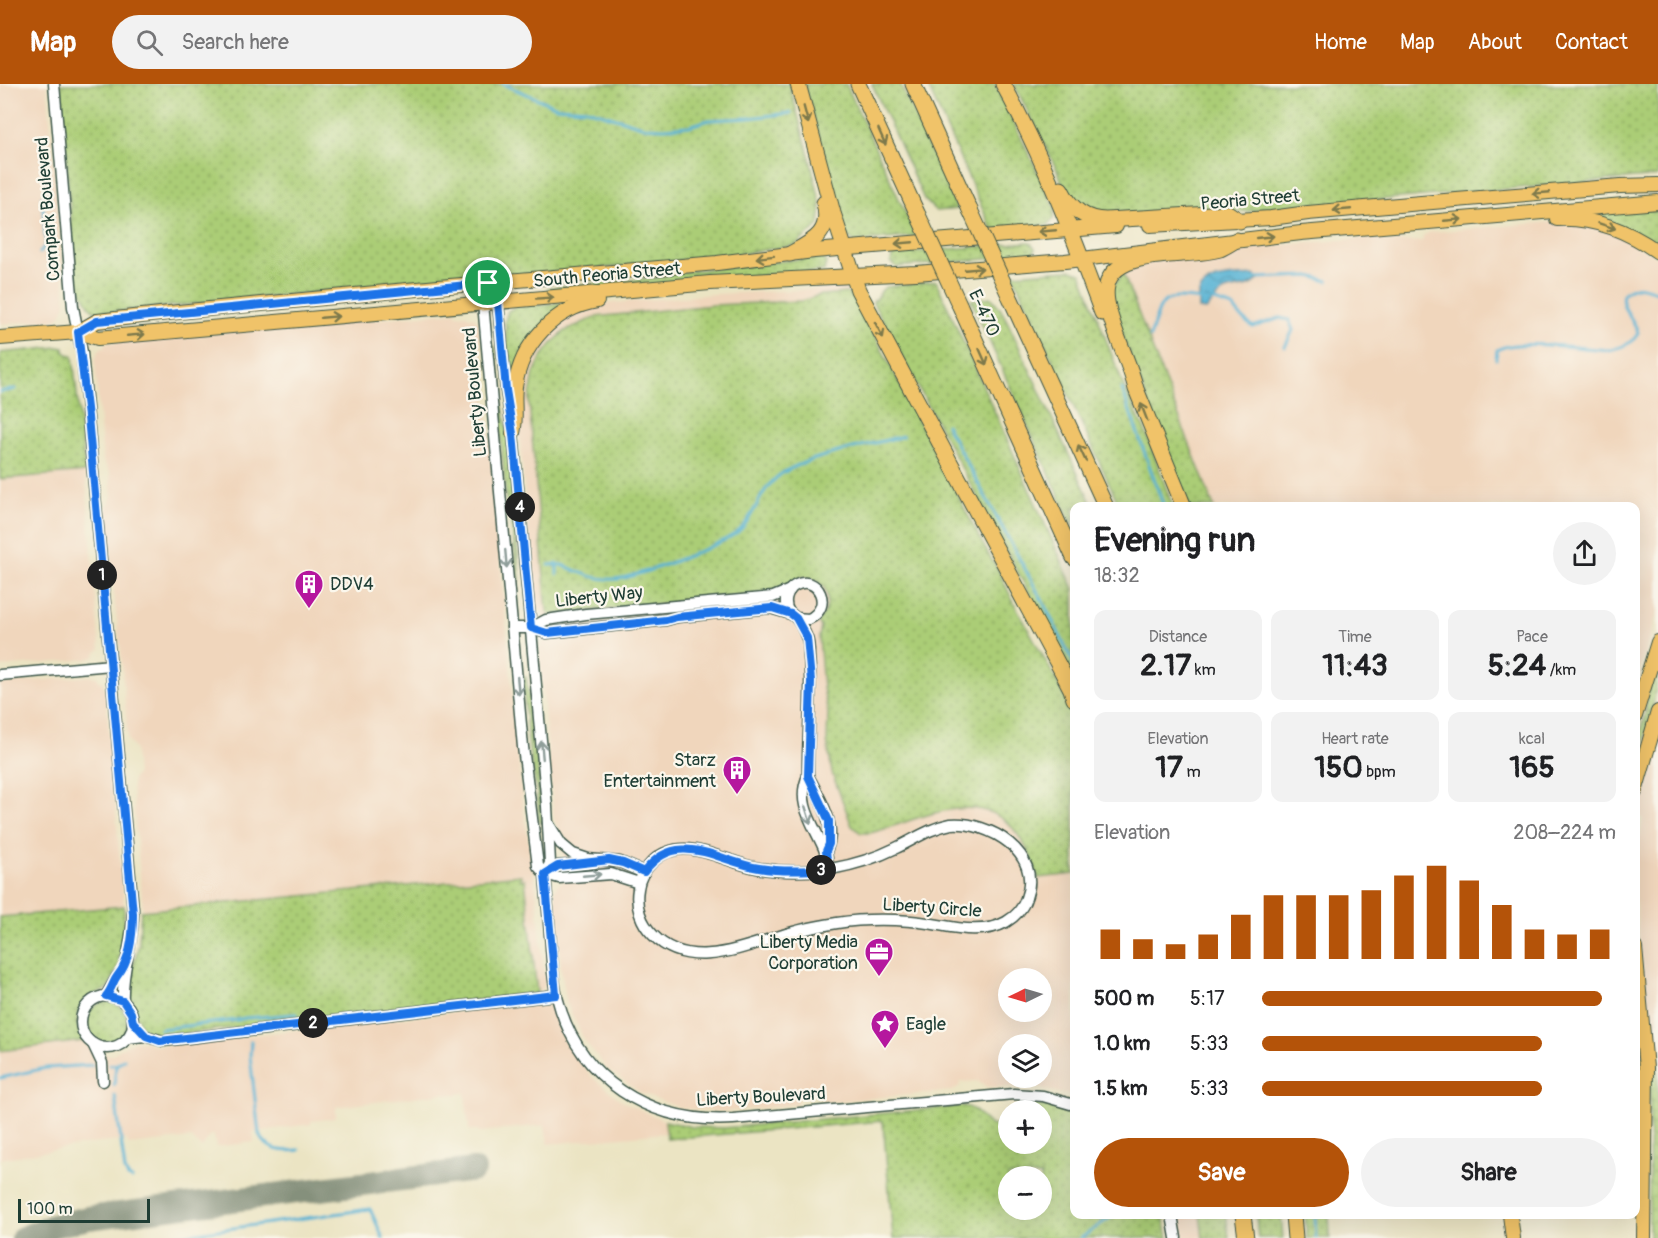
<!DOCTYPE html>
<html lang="en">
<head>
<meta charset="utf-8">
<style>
	:root { --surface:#fff; --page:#f2f2f2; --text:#202124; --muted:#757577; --accent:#b45309 }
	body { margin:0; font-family:Pangolin,sans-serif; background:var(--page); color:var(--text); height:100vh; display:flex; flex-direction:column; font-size:22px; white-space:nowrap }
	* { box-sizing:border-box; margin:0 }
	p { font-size:20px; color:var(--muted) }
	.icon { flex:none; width:33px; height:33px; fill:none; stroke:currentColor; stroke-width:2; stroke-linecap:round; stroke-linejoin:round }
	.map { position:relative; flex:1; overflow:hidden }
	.side { position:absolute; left:1070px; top:418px; width:570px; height:717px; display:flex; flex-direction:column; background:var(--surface); border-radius:12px; box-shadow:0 6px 24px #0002 }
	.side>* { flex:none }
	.needle { width:39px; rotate:265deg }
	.controls { position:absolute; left:998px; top:884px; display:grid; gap:12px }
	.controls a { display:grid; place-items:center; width:54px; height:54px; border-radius:50%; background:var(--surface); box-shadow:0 6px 24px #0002; font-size:30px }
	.scale { position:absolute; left:18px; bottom:15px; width:132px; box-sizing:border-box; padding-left:6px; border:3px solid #1f3d34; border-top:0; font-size:16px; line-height:21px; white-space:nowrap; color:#1f3d34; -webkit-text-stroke:4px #fbf7ec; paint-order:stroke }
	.pin { position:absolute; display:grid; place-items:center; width:51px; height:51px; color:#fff; margin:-26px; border:3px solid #fff; border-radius:50%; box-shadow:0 2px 6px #0007 }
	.km { position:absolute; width:30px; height:30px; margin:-15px; border-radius:50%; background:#222; color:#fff; font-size:16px; line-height:30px; text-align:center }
	.round { display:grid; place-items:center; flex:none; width:63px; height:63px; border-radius:32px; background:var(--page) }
	.summary { display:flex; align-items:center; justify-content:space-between; height:102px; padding:0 24px }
	h1 { font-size:33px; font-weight:700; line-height:45px }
	.metrics { display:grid; grid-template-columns:repeat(3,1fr); gap:9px; height:102px; padding:6px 24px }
	.metrics div { display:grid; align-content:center; border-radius:12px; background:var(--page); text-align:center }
	.metrics b { font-size:30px; font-weight:700 }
	.metrics small { font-size:16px; font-weight:400 }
	.metrics p { font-size:16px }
	.chart { height:168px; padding:12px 24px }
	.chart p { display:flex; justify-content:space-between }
	.chart svg { width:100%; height:108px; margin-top:6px; stroke:var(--accent); stroke-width:6 }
	.action { display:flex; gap:12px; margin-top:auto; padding:12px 24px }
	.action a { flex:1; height:69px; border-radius:36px; background:var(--accent); color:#fff; font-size:24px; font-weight:700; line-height:69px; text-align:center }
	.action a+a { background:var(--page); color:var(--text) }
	ul { padding:0 24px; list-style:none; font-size:20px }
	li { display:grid; grid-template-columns:96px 72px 1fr; align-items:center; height:45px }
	li i { height:15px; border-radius:8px; background:var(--accent) }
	header { display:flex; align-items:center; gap:36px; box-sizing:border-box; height:84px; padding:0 30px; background:var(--accent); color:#fff }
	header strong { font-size:28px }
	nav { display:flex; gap:33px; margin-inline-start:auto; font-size:21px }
	.search { width:420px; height:54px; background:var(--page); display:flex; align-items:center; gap:15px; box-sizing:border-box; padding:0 21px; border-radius:33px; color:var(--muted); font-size:22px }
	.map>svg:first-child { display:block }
	.built { fill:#f0d6bc; fill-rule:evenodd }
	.grass { fill:url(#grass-dots); stroke:#658555; stroke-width:1.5; fill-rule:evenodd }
	.water { fill:url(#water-waves); stroke:#3a7884; stroke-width:1.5 }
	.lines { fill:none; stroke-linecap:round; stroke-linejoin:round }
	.stream { stroke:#56b2d4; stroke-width:3 }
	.taxiway { stroke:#85907c; stroke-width:24 }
	.minor-casing { stroke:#3e5649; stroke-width:13 }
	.major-casing { stroke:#3e5649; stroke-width:16 }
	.highway-casing { stroke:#3e5649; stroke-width:17 }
	.minor { stroke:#fff; stroke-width:10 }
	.major { stroke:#f0c369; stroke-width:14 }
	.highway { stroke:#f0c369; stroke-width:15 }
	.highway-bridge-casing { stroke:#3e5649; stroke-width:17; stroke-linecap:butt }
	.highway-bridge { stroke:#f0c369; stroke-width:15 }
	.oneway { stroke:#7d794c }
	.oneway2 { stroke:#8f9e9a }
	.route-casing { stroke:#fff; stroke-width:12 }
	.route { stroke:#1a73e8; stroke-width:8 }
	.labels { text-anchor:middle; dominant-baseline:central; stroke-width:4.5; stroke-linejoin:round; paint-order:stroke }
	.street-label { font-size:18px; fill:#1f3d34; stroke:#fbf7ec }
	.poi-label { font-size:18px; fill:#1f3d34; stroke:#fbf7ec; text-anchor:start }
</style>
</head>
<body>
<header>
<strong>Map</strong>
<div class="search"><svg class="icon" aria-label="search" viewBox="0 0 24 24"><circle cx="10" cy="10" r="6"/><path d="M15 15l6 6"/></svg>Search here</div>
<nav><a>Home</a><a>Map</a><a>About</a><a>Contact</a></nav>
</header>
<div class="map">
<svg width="1658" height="1154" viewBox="0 0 1658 1154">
	<defs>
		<pattern id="grass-dots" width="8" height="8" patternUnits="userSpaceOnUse" patternTransform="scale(1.5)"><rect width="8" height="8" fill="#abcd76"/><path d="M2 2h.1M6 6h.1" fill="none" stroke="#8ba862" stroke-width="1.8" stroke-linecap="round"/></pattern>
		<pattern id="water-waves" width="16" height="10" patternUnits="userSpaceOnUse" patternTransform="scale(1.5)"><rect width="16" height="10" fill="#56b2d4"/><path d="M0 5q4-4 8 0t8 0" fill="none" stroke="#4792ad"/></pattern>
	</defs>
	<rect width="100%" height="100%" fill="#fbf7ec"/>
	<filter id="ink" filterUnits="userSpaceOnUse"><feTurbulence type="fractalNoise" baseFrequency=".0167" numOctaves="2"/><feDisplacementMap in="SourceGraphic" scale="12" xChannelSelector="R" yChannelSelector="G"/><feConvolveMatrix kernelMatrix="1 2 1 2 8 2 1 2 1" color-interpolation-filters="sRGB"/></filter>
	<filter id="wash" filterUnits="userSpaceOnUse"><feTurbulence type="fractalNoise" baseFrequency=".008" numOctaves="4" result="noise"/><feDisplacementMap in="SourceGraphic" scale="24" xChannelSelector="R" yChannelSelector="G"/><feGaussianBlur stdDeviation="1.35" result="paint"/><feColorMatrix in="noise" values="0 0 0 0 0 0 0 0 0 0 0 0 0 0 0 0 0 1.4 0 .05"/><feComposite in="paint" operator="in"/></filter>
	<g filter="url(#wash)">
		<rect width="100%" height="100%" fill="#ebe4c3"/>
		<g class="built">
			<polygon points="0,0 47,0 66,221 60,233 56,235 0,240"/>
			<polygon points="1552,138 1608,146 1658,174 1658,526 1635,599 1635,423 1214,423 1123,189 1140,178 1259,163 1379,153 1384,154 1386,158 1422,157 1424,151 1431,148"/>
			<path d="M843,204L849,206L836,225L1074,672V1012L1033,1003H987L977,997L961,998L959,1003L952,1007L828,1018L820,1015L816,1011L801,1012L797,1019L791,1021L724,1028L680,1024L641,1009L608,986L584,956L567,920L561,885L555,807L557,801L565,796L562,757L554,735L539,567L541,560L546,555L544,529L538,526L534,517L518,331L517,315L530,268L564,233L603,220L716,210ZM1008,894H1041V927H1008ZM1008,960H1041V993H1008Z"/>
			<polygon points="456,228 456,231 466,230 469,233 474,232 475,236 479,236 479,239 522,716 535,795 545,901 543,905 537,909 146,947 139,938 128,915 127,901 138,864 141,827 143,826 132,702 133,695 137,689 135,666 128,656 121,569 115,521 107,424 112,413 110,389 103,377 95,276 98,268 101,264 105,264 105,259"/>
			<polygon points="85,388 100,566 96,568 95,573 89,575 0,583 0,395"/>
			<polygon points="90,592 97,593 99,598 102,597 105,604 125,834 121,868 101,908 84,918 77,932 79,950 94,968 111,971 134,957 146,958 158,962 544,918 551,924 566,958 592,993 622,1017 665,1037 666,1049 548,1060 545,1041 479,1048 478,1046 469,1046 465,1009 446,1011 445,1009 336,1023 336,1034 311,1037 311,1040 253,1048 254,1058 216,1063 214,1051 210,1051 202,1064 191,1054 128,1061 127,1056 90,1060 0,1075 0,600"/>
			<polygon points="1658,647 1658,957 1650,958 1635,814 1635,756 1640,753 1643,735 1637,728 1639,716"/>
			<polygon points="1180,1131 1200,1131 1203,1154 1184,1154"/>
		</g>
		<g class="grass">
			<polygon points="60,0 789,0 810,75 821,122 819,141 796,161 732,171 572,187 380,202 98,229 91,224 76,198"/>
			<polygon points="804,0 846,0 916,152 855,158 847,152"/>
			<polygon points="872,0 900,0 957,125 936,127 924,115"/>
			<polygon points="927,0 995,0 1055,124 1054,134 1048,141 992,146"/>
			<polygon points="1014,0 1658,0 1658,92 1248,127 1109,133 1079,123 1062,99 1059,90"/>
			<polygon points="1658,124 1658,163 1596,132 1598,129"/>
			<polygon points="1030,158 1035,164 1034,168 1031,171 896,183 891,178 892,173 895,170"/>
			<polygon points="821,173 826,178 824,187 548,209 548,204 657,194 682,188"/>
			<polygon points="1070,186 1081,189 1122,298 1146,349 1173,423 1120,423 1013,190"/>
			<polygon points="1123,189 1214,423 1189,423 1110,220 1110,206"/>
			<polygon points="936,197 1074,505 1074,601 1041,536 1042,533 873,219 874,216 876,216 882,206 886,203"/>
			<path d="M847,209L853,213L866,235L986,466L998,486L1014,519L1074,629V790L1038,794C1034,777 1027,763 1016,748C979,700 916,738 870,749H861L852,742L832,689L827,657L828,629L823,604L819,553L821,543L818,538C835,519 829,494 801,493L774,508L550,531L547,528L529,317L534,289L541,274L553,258L565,247L595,233L713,221L802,217L820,211Z"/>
			<polygon points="991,213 1000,224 1009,241 1093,423 1074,423 1074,445 971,216"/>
			<polygon points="571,218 510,293 505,237 508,227 515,223"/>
			<polygon points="58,263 64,264 64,267 67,270 72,271 73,273 85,388 0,395 0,269"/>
			<polygon points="495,263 500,311 508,349 520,496 517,495 513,450 506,415 493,264"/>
			<path d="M1658,575C1658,615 1647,649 1635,686V664L1645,631L1648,607Z"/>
			<polygon points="522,593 526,593 535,651 543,738 541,739 539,738 537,709 529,667"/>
			<polygon points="521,791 521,796 525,795 537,909 161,952 152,950 142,943 128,915 127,903 139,861 141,827"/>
			<path d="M124,822C125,848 123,876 110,900C106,908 98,908 91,912C74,923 74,942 84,957L0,967V833Z"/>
			<circle cx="107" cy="938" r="20"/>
			<polygon points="1658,957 1658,1154 1649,1154 1650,958"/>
			<path d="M1031,1020L1049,1022L1074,1030V1131H1163L1168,1154H893L883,1037L667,1055L665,1037L692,1043L724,1044L964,1022C984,1025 983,1050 1008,1040V1059H1041V1026H1019ZM1008,1092H1041V1125H1008Z"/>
			<polygon points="1200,1131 1226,1131 1229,1154 1203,1154"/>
			<polygon points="1256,1131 1281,1131 1283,1154 1258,1154"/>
			<polygon points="1305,1131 1329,1131 1330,1154 1307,1154"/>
		</g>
		<path class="water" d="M1253,191L1259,194C1252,206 1235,202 1223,208C1216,213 1211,220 1206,226L1199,225V209C1207,190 1235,193 1253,191Z"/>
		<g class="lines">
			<g class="stream">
				<polyline points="503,0 557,23 587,25 645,43 664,44 689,42 709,36 748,34 791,29"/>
				<polyline points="40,169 46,160 42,112"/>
				<polyline points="1256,194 1310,192 1328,197"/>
				<polyline points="1212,216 1233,223 1243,235 1253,243 1280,234 1289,236 1293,246 1285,263"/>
				<path d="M1150,253C1163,213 1159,211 1202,216"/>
				<path d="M1496,275L1497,266C1515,254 1585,265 1609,266C1620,264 1633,260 1638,249C1635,235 1619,224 1623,210C1635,199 1644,202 1658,208"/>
				<polyline points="1122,305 1164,423"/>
				<polyline points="0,308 15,305"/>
				<polyline points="946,341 1041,514 1074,580"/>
				<path d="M549,481C563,479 566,483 579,488C592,494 609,497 623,494C645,489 727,460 741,445C757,428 759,406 781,390C808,372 869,361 903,352"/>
				<polyline points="557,490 557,480"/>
				<polyline points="160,945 237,936 245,934 297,930"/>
				<path d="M251,957L250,972L259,1050C268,1067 281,1068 299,1066"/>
				<polyline points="110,981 118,980 124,975"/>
				<polyline points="0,994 46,984 92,981"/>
				<polyline points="114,1001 116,981"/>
				<polyline points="115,1012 125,1087 128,1093 132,1095"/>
				<polyline points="1315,1131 1316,1154"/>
				<polyline points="161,1154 370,1125 383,1154"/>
				<polyline points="1081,1154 1114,1131"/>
			</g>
			<polyline class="taxiway" points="23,1154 53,1142 88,1134 474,1086"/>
		</g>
	</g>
	<g filter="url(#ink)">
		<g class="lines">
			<g class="minor-casing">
				<g id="minor">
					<path d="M54,0L73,223L82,269L133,825C134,857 121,886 123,917"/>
					<path d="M488,199L498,218L506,306L513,349L547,722L550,779L545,790C547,814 549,839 551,863C552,880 553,897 557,913C578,996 650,1040 733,1035L1014,1010L1043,1012L1074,1021"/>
					<polyline points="488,199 483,219 523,663 538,782 545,790"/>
					<path d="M796,534L809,535C834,523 818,490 796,501C786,506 783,519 789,528C791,530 794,532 796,534C800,538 805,549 807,554C809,559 809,567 809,572C813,612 807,652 808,692C795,720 815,742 825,767C828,772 827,779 828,785"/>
					<polyline points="512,544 531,544 547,549 666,536 677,533 770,524 791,530"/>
					<polyline points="531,544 546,536 586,530 773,513 790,506"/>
					<polyline points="0,591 111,581"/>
					<path d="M808,692C820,714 838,742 826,767"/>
					<polyline points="548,739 561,760 573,770 588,775 620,778 644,788"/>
					<path d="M951,740C989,737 1043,769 1026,814C1023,824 1015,833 1006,838C978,854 941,839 911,837C886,835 862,835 837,839C819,842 801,845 783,851C743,863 689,888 653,851C641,839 635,822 638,805C639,794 645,785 653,777C684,749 723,778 757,784C781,788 807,788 831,785C853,781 876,774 896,764C915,755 930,744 951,740Z"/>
					<polyline points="545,790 559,794 611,790 639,799"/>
					<polyline points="545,790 558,782 594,779"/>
					<polyline points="106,912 117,893 123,887"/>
					<circle cx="107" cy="938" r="26"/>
					<polyline points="127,954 145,952 163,957 556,911"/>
					<polyline points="93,960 102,979 103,997"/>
					<polyline points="1172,1131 1176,1154"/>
				</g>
			</g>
			<g class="major-casing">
				<g id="major">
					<path d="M1557,135C1595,133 1628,147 1658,168"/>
					<polyline points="1150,141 1271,134 1308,129 1421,119 1620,102 1658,101"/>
					<polyline points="78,248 97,237 178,228 438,203 717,179 814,167 1116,142"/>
					<polyline points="0,254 78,248 98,254 710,199 916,189 1065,177 1301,149 1658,118"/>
					<path d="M513,349C517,334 513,318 515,303C521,260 554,224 597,217"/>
					<polyline points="1635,632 1658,558"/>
					<polyline points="1635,708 1658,628"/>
					<polyline points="1635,864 1646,984 1644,1154"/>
					<polyline points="1510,1131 1513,1154"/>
				</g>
			</g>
			<g class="highway-casing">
				<g id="highway">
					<polyline points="798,0 833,129 858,206 1059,582 1071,605 1074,615"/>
					<polyline points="858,0 918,131"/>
					<polyline points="913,0 970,126"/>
					<path d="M1003,0C1043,73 1073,151 1102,229"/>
					<path d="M1061,105C1070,124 1084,136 1106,136L1228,129L1240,137"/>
					<path d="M790,170C813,157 832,149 824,119"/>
					<polyline points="1009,211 1106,423"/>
					<polyline points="959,220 1074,474"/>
					<path d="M1184,423L1136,305C1129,276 1112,247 1107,218C1097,159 1185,176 1220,165C1225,163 1231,159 1236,156"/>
					<polyline points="1243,1131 1246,1154"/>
					<polyline points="1293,1131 1295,1154"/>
				</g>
			</g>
			<use href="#minor" class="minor"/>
			<use href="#major" class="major"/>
			<use href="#highway" class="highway"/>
			<g class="highway-bridge-casing">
				<g id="highway-bridge">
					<polyline points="970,126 1009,211"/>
					<polyline points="918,131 959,220"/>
				</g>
			</g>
			<use href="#highway-bridge" class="highway-bridge"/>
		</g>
		<defs><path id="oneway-shaft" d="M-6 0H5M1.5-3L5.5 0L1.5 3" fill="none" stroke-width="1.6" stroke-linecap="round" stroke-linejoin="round" transform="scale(1.5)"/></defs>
		<g class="oneway">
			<use href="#oneway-shaft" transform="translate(806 31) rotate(75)"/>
			<use href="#oneway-shaft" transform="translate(882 53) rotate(66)"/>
			<use href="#oneway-shaft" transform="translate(1541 109) rotate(175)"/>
			<use href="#oneway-shaft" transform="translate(1342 126) rotate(175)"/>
			<use href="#oneway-shaft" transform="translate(1453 136) rotate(-5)"/>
			<use href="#oneway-shaft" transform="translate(1607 142) rotate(18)"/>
			<use href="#oneway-shaft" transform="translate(1047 147) rotate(175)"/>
			<use href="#oneway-shaft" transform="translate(1265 153) rotate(-6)"/>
			<use href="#oneway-shaft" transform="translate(904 159) rotate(175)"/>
			<use href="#oneway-shaft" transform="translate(765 173) rotate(173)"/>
			<use href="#oneway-shaft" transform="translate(974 185) rotate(-5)"/>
			<use href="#oneway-shaft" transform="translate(545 214) rotate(-4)"/>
			<use href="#oneway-shaft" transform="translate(330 233) rotate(-5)"/>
			<use href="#oneway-shaft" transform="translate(879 246) rotate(62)"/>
			<use href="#oneway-shaft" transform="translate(136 251) rotate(-5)"/>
			<use href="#oneway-shaft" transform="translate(983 273) rotate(66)"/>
			<use href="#oneway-shaft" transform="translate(1144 328) rotate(-111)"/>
			<use href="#oneway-shaft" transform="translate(1082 369) rotate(-115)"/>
		</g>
		<g class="oneway2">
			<use href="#oneway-shaft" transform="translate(506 475) rotate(85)"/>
			<use href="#oneway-shaft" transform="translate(518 602) rotate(85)"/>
			<use href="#oneway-shaft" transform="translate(542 666) rotate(-95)"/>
			<use href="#oneway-shaft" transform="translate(808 731) rotate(72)"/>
			<use href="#oneway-shaft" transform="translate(592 791) rotate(-5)"/>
		</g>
	</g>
	<g class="lines" filter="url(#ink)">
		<g class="route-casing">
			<path id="route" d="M488,199L498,218L506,306L513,350L531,544L547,549L666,536L677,533L772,524L791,530L796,534L807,554L811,597L808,692L829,737V760L826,767L828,785C805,787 782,788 759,784C717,777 677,744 644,788L623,779L609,776L558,782L545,790L556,911L160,957L146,952L133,938L131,929L123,917L106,912C112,905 113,897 118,891C131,875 133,851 133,830L88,333L78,248L97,237Z"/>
		</g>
		<use href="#route" class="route"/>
	</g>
	<defs>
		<g id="building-pin" transform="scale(1.5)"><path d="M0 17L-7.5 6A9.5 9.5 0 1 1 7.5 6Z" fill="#b5179e" stroke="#fbf7ec"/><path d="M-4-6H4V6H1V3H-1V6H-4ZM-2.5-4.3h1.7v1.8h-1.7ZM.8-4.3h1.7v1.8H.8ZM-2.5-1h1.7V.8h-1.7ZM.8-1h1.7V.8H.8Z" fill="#fff"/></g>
		<g id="office-pin" transform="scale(1.5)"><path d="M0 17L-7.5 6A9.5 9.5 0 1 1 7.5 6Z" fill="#b5179e" stroke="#fbf7ec"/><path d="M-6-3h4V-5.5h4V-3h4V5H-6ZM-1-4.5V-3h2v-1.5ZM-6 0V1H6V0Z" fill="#fff"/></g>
		<g id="sight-pin" transform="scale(1.5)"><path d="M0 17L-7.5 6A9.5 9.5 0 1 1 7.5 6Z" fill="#b5179e" stroke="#fbf7ec"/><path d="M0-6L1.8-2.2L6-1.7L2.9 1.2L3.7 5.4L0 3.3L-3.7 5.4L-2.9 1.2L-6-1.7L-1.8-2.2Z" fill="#fff"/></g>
	</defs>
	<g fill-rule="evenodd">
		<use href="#building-pin" x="309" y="500"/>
		<use href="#building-pin" x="737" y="686"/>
		<use href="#office-pin" x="879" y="868"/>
		<use href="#sight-pin" x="885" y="940"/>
	</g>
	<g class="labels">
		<g class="street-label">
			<text transform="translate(1250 116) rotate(-5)">Peoria Street</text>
			<text transform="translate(48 125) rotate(-95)">Compark Boulevard</text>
			<text transform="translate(607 191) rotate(-5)">South Peoria Street</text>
			<text transform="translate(984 229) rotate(65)">E-470</text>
			<text transform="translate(475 308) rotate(-95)">Liberty Boulevard</text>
			<text transform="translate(599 513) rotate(-6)">Liberty Way</text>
			<text transform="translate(932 824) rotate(4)">Liberty Circle</text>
			<text transform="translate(761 1013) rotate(-3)">Liberty Boulevard</text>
		</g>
		<g class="poi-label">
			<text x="330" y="500">DDV4</text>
			<text x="716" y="676" text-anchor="end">Starz<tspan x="716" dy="21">Entertainment</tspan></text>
			<text x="858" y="858" text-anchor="end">Liberty Media<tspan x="858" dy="21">Corporation</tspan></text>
			<text x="906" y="940">Eagle</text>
		</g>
	</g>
</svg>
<div class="controls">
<a><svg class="needle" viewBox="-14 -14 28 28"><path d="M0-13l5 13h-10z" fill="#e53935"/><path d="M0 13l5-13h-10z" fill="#757577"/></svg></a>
<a><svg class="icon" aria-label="layers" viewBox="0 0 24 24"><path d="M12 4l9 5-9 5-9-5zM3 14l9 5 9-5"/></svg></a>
<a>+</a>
<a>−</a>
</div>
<div class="scale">100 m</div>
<div class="pin" style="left:488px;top:199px;background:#1e9e55"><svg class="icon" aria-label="arrive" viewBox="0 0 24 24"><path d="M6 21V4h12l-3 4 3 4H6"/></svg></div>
<b class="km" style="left:102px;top:491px">1</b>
<b class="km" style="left:313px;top:939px">2</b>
<b class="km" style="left:821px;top:786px">3</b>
<b class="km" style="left:520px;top:423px">4</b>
<section class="side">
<div class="summary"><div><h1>Evening run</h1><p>18:32</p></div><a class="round"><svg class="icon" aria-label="share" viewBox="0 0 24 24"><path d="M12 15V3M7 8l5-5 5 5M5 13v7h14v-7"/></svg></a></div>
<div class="metrics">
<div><p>Distance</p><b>2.17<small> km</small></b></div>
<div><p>Time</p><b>11:43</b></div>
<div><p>Pace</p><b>5:24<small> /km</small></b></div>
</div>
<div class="metrics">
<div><p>Elevation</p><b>17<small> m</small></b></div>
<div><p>Heart rate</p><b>150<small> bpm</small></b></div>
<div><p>kcal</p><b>165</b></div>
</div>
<div class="chart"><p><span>Elevation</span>208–224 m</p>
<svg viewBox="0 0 160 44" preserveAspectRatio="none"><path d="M5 44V32M15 44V36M25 44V38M35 44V34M45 44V26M55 44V18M65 44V18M75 44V18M85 44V16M95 44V10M105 44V6M115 44V12M125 44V22M135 44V32M145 44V34M155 44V32"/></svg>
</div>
<ul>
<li><b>500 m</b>5:17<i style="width:96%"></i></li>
<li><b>1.0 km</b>5:33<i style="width:79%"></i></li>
<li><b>1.5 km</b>5:33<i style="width:79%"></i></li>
</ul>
<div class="action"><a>Save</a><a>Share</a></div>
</section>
</div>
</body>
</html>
